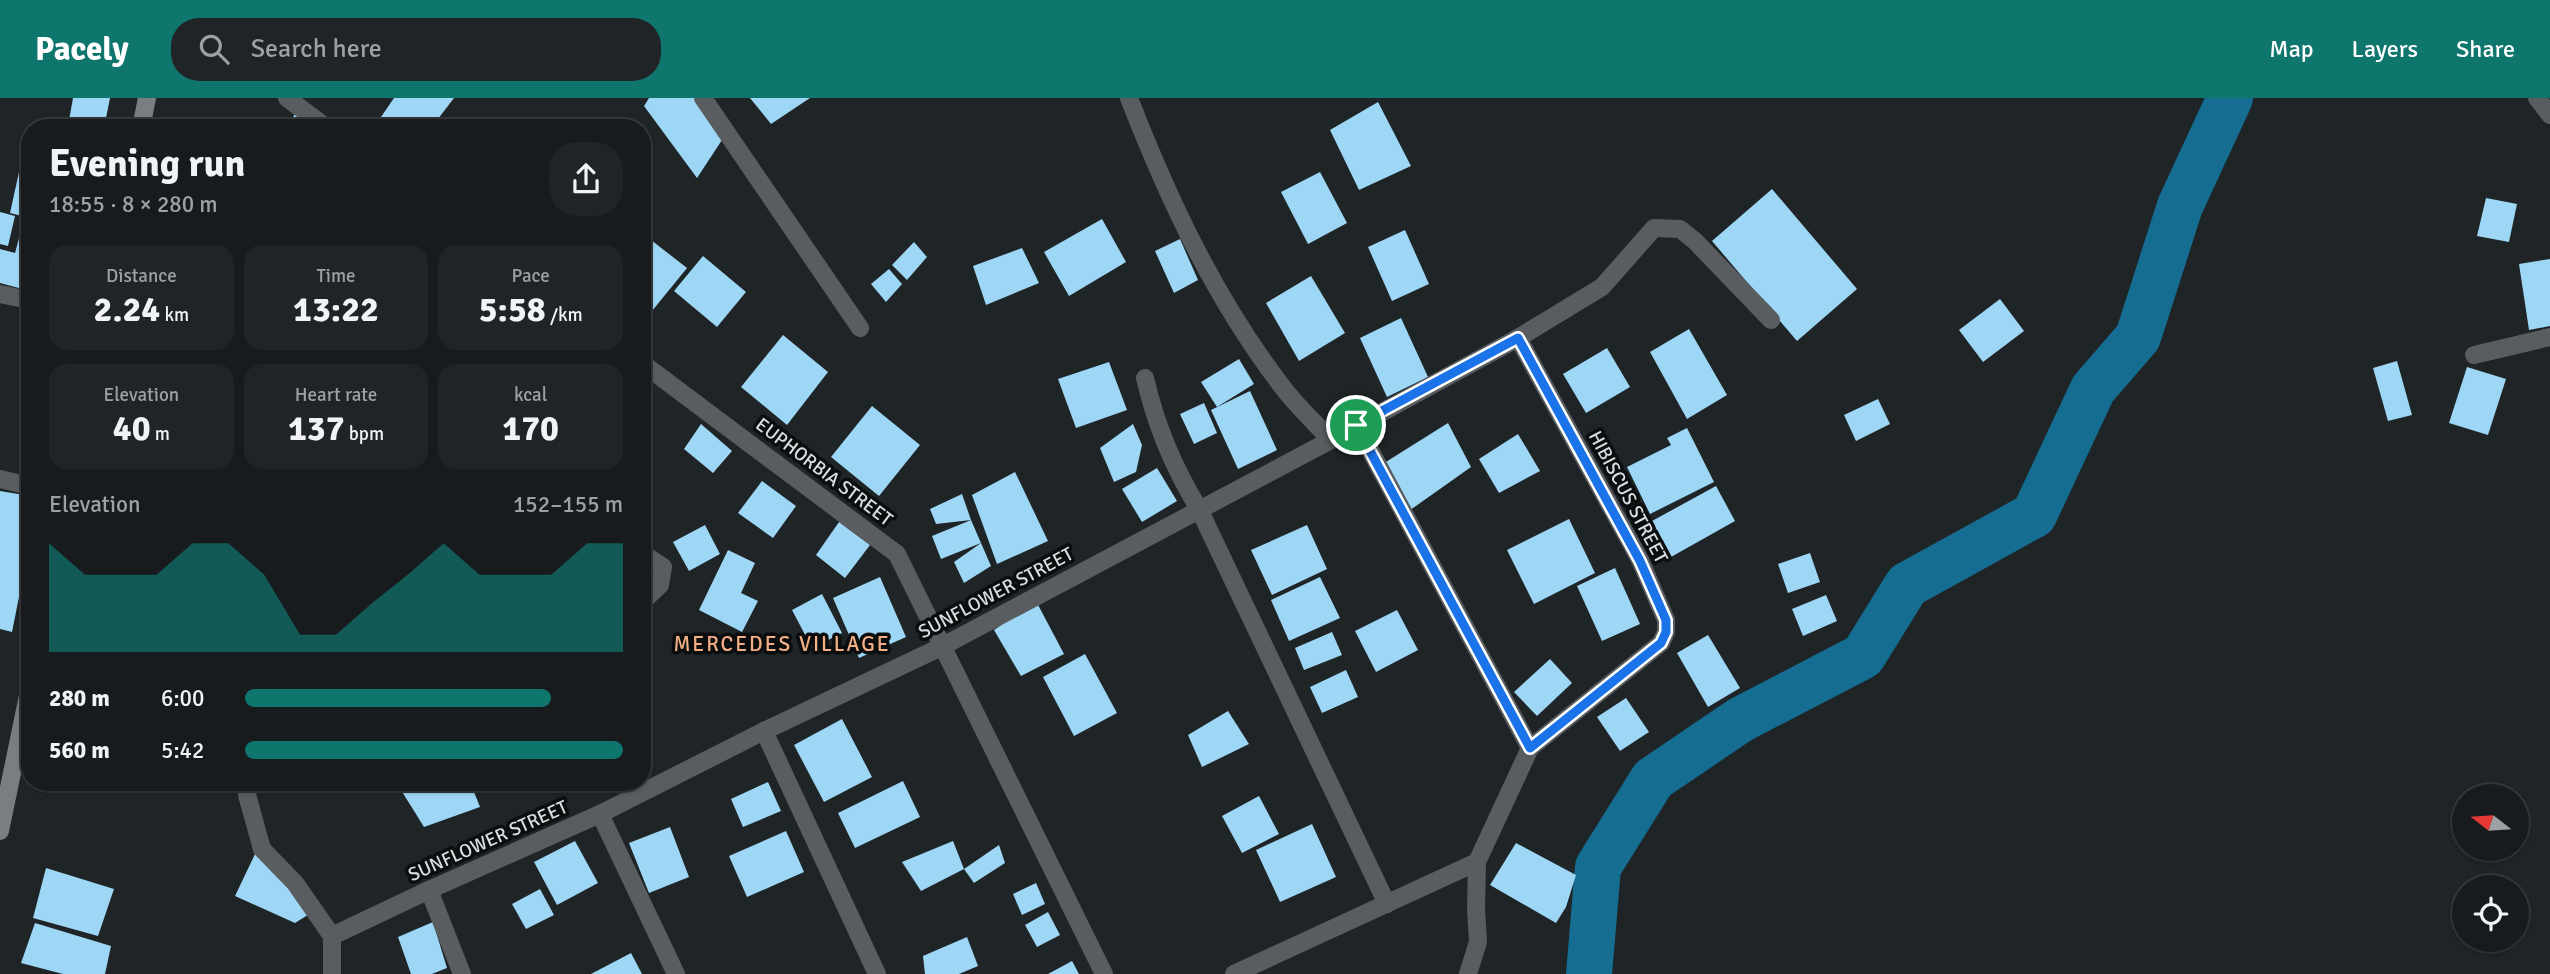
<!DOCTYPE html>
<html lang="en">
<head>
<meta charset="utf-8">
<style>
	:root { --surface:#171b1d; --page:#202426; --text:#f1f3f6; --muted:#9ea1a4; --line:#36393b; --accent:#0f766e }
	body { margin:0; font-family:Signika,sans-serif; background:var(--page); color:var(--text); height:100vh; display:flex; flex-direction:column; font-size:26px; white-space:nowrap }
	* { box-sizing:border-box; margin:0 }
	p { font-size:23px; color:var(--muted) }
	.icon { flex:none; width:38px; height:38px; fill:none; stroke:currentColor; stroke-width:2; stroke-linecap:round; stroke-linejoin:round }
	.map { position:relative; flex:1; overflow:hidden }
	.panel { position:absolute; left:21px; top:21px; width:630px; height:672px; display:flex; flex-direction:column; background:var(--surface); border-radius:28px; box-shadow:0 2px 5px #0004,0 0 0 2px var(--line) }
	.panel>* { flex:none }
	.needle { width:46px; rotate:287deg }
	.controls { position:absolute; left:2452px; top:686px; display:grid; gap:14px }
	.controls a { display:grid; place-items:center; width:77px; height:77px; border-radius:50%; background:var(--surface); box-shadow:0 2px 5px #0004,0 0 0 2px var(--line); font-size:35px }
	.pin { position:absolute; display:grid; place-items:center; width:60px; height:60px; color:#fff; margin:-30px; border:4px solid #fff; border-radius:50%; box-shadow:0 2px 7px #0007 }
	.round { display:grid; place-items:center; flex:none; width:74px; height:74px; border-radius:28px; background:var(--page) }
	.headline { display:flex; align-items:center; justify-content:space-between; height:119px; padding:0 28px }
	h1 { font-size:38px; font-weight:800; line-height:52px }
	.figures { display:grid; grid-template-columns:repeat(3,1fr); gap:10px; height:119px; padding:7px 28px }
	.figures div { display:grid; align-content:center; border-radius:18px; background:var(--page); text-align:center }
	.figures b { font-size:35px; font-weight:800 }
	.figures small { font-size:19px; font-weight:400 }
	.figures p { font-size:19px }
	.chart { height:196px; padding:14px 28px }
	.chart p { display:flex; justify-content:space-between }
	.chart svg { width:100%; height:126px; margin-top:7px; fill:var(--accent); opacity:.7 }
	ul { padding:0 28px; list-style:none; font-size:23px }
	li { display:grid; grid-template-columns:112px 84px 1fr; align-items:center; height:52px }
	li i { height:18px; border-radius:9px; background:var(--accent) }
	header { display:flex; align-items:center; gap:42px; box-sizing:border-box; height:98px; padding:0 35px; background:var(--accent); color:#fff }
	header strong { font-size:33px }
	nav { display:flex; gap:38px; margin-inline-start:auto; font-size:24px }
	.search { width:490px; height:63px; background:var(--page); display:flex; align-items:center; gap:18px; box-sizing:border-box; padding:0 24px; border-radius:28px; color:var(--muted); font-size:26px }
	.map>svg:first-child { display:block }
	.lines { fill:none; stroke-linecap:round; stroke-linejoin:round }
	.river { stroke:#156d91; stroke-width:46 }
	.building { fill:#9ed7f5 }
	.street { stroke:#5a5d5f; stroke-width:18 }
	.secondary { stroke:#797e80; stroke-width:18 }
	.route-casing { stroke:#fff; stroke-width:14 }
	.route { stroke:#1a73e8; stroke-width:9 }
	.labels { text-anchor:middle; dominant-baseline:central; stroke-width:7; stroke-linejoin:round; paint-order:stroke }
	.street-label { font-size:19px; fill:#dbdee0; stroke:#0b0d0e }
	.neighbourhood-label { font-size:21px; letter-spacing:2px; fill:#f5af85; stroke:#0b0d0e }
</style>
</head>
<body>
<header>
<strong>Pacely</strong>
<div class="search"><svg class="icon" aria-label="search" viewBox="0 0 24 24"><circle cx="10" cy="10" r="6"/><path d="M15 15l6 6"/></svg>Search here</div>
<nav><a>Map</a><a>Layers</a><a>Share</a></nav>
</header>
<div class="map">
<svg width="2550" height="876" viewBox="0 0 2550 876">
	<rect width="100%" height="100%" fill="#1f2427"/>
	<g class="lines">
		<polyline class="river" points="1589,876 1598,769 1653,681 1740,622 1863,558 1907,487 2034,417 2093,291 2138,239 2180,108 2230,0"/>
	</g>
	<g class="building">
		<polygon points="73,0 110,0 104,30 68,28"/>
		<polygon points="394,0 454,0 431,30 392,30 381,19"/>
		<polygon points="649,0 694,0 722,42 697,80 644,8"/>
		<polygon points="750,0 810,0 771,26"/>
		<polygon points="1378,4 1411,68 1359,92 1330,32"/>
		<polygon points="296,14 322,30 287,30"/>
		<polygon points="21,65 30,67 30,120 10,115"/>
		<polygon points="1320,74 1347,125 1308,146 1281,94"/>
		<polygon points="1772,91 1857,191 1797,243 1712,143"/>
		<polygon points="2486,100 2517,106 2509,144 2477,138"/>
		<polygon points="0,114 15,118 8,148 0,146"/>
		<polygon points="1102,121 1126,164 1069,198 1044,154"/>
		<polygon points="24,122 30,124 30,193 0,185 0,151 15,155"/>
		<polygon points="1405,132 1429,186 1392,203 1368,149"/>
		<polygon points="642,135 687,170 652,213 642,206"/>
		<polygon points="1180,141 1198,182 1174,195 1155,153"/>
		<polygon points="914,144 927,159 907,182 892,167"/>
		<polygon points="1022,150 1039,185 986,207 973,168"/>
		<polygon points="703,158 746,194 717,229 674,193"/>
		<polygon points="2550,161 2550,228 2529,232 2519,166"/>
		<polygon points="889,171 902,186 886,204 871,186"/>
		<polygon points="1311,178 1345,235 1299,263 1266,205"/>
		<polygon points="2000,201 2024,233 1983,264 1959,232"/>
		<polygon points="1401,220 1428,279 1387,299 1360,240"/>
		<polygon points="1689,231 1727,297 1687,321 1650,254"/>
		<polygon points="783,237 828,274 787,327 741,289"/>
		<polygon points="30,240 30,274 21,272"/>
		<polygon points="1607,250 1630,289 1586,315 1563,276"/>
		<polygon points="1239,261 1254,286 1217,309 1201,284"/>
		<polygon points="2397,263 2412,317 2388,323 2373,270"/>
		<polygon points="1109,264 1127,312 1076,330 1058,281"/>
		<polygon points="2467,269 2506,281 2488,337 2449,325"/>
		<polygon points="1250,293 1277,352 1238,371 1211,312"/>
		<polygon points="1878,301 1890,326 1856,343 1844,317"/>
		<polygon points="1204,305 1217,335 1194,346 1180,316"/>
		<polygon points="872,308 920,347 879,398 831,359"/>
		<polygon points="1448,325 1471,369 1406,415 1381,367"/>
		<polygon points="701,326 732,353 713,375 684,351"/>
		<polygon points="1133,326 1142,347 1136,374 1114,384 1100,350"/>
		<polygon points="1687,330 1714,384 1650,416 1627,369 1671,347 1667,340"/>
		<polygon points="1518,336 1540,373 1499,395 1479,361"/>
		<polygon points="1157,370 1177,403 1142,424 1122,391"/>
		<polygon points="1015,374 1048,443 997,466 972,397"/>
		<polygon points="762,383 796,408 773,440 738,415"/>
		<polygon points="1716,388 1735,423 1671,459 1652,423"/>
		<polygon points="0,393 30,398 30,444 12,534 0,531"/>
		<polygon points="962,396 971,422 936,426 930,411"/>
		<polygon points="1569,421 1595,475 1534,506 1507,452"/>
		<polygon points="971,422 981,445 941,461 932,438"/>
		<polygon points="839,424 870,447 845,480 816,457"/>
		<polygon points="705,427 720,456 689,473 673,444"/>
		<polygon points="1307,427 1327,471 1272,497 1251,452"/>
		<polygon points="981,445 991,468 964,485 954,464"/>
		<polygon points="728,452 755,465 741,495 758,503 742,534 699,512"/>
		<polygon points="1810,455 1820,484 1788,495 1778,466"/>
		<polygon points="1615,470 1640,526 1602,543 1577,488"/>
		<polygon points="880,479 906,539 859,560 833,500"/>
		<polygon points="1320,479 1340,520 1289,543 1271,502"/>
		<polygon points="822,496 842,535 812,550 792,512"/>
		<polygon points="1826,497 1837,523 1803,538 1792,511"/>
		<polygon points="1036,503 1064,556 1021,578 994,532"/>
		<polygon points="1397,512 1418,552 1376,574 1355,533"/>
		<polygon points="1332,534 1342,557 1304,572 1295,550"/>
		<polygon points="1708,537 1740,590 1708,609 1677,555"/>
		<polygon points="1085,556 1117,615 1074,638 1043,579"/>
		<polygon points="1550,561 1572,585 1537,618 1514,594"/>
		<polygon points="1346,572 1358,599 1322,615 1310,589"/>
		<polygon points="1626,600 1649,634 1620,653 1597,619"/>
		<polygon points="1228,613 1249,646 1202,669 1188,637"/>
		<polygon points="842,621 872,679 824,704 794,647"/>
		<polygon points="903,683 920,719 855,750 838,715"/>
		<polygon points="396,684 470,684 480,709 424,729"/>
		<polygon points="768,684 781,713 743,729 731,701"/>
		<polygon points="1259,698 1279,736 1242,755 1222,718"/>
		<polygon points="1312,726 1336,779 1280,804 1256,752"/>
		<polygon points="670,729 689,779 649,795 629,745"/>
		<polygon points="786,733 804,774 747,799 729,758"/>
		<polygon points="575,743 598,785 557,807 534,764"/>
		<polygon points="953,743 964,771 921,793 902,764"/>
		<polygon points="1516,745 1576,777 1566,809 1556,825 1490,787"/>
		<polygon points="999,747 1005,765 974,785 964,771"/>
		<polygon points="257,752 311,815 295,825 235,798"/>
		<polygon points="46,770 114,791 98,838 33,820"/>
		<polygon points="1036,785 1045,806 1022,817 1013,796"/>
		<polygon points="540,791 554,817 526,831 512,806"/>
		<polygon points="1048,814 1060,837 1037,849 1025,827"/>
		<polygon points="433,824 447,870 432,876 411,876 398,839"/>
		<polygon points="35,825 111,848 105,876 63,876 21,865"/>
		<polygon points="967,839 978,868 959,876 925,876 923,858"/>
		<polygon points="631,855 642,876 591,876"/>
		<polygon points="1072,863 1079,876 1048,876"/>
	</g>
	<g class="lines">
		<g class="street">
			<polyline points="287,0 327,30"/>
			<polyline points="703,0 860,230"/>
			<path d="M1129,0C1169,103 1216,203 1284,291C1298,309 1315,325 1331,342"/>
			<polyline points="2537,0 2550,17"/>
			<polyline points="0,196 30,202"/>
			<polyline points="2474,257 2550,239"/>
			<polyline points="642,265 897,456 1104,876"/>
			<path d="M1145,280C1156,328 1173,369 1199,411L1387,806"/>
			<polyline points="1356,326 1530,650"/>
			<polyline points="0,381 30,388"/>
			<polyline points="642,455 663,469 660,487 642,504"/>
			<polyline points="764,633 877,876"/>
			<polyline points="250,684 247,697 262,751 295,785 332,838 332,876"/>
			<polyline points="600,716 676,876"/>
			<polyline points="429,792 462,876"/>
			<polyline points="332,838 429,792 600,716 764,633 941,549 1331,342 1518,240 1602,189 1654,130 1680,131 1695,143 1771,222"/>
			<polyline points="1234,876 1477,764"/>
			<polyline points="1468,876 1478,844 1476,811 1477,764 1530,650 1661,545 1666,534 1666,522 1640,462 1518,240"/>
		</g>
		<g class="secondary">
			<polyline points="141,30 147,0"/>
			<polyline points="0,733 30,588"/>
		</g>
	</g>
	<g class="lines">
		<g class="route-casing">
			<polygon id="route" points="1518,240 1640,463 1666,522 1666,534 1661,545 1530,650 1356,327"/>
		</g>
		<use href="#route" class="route"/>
	</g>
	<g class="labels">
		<g class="street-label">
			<text transform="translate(824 374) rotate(37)">EUPHORBIA STREET</text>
			<text transform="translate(1628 399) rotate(62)">HIBISCUS STREET</text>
			<text transform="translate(996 495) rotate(-28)">SUNFLOWER STREET</text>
			<text transform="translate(488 743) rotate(-24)">SUNFLOWER STREET</text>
		</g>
		<g class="neighbourhood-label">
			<text x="782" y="546">MERCEDES VILLAGE</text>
		</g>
	</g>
</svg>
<div class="controls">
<a><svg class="needle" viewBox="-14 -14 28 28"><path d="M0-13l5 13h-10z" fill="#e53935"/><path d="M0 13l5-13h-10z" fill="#9ea1a4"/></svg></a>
<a><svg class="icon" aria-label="locate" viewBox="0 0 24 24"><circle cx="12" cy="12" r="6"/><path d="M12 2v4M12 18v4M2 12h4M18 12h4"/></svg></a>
</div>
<div class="pin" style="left:1356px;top:327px;background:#1e9e55"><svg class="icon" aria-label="arrive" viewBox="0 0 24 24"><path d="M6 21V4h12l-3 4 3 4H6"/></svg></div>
<section class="panel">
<div class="headline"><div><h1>Evening run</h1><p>18:55 · 8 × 280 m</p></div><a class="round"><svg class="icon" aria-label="share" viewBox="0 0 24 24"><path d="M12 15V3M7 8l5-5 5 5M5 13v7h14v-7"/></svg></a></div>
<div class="figures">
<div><p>Distance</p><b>2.24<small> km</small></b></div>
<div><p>Time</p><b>13:22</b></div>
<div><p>Pace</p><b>5:58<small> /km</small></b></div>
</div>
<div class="figures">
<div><p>Elevation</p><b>40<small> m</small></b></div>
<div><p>Heart rate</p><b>137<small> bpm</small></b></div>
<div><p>kcal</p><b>170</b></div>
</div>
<div class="chart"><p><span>Elevation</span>152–155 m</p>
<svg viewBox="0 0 160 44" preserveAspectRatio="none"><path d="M0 44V6L10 17L20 17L30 17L40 6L50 6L60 17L70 38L80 38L90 27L100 17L110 6L120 17L130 17L140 17L150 6L160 6V44z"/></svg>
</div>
<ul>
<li><b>280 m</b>6:00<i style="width:81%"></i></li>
<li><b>560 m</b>5:42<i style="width:100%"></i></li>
</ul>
</section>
</div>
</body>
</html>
